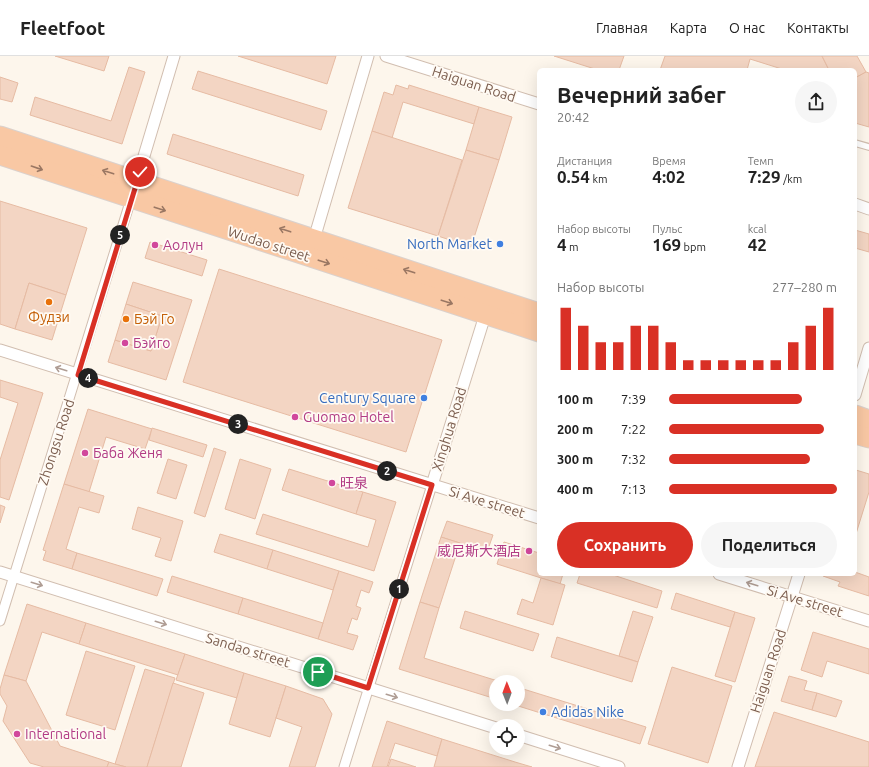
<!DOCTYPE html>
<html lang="ru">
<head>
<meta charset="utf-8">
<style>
	:root { --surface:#fff; --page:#f6f6f6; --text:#222; --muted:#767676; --line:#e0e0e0; --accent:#d93025 }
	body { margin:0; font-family:Ubuntu,"Noto Sans SC",sans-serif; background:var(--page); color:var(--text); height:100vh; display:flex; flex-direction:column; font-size:15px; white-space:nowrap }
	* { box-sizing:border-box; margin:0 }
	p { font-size:13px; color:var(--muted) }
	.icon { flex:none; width:22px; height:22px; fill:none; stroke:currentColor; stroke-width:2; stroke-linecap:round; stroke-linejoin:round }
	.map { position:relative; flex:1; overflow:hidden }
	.drawer { position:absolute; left:537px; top:12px; width:320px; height:508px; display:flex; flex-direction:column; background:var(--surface); border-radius:6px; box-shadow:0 4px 16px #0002 }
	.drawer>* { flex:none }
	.needle { width:26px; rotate:359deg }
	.controls { position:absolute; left:489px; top:619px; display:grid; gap:8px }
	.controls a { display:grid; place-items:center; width:36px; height:36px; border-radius:50%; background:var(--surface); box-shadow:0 4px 16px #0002; font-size:20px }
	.pin { position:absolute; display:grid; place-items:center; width:34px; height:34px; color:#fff; margin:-17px; border:2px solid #fff; border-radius:50%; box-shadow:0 1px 4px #0007 }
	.km { position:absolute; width:20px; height:20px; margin:-10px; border-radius:50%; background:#222; color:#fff; font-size:11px; line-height:20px; text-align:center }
	.round { display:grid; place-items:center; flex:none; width:42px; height:42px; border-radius:21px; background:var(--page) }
	.head { display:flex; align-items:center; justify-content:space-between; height:68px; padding:0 20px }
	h1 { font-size:22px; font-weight:700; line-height:30px }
	.figures { display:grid; grid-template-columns:repeat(3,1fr); gap:6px; height:68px; padding:4px 20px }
	.figures div { display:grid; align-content:center }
	.figures b { font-size:17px; font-weight:700 }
	.figures small { font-size:11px; font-weight:400 }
	.figures p { font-size:11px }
	.chart { height:112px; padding:8px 20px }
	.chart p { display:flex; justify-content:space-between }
	.chart svg { width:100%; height:72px; margin-top:4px; stroke:var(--accent); stroke-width:6 }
	.action { display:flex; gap:8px; margin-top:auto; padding:8px 20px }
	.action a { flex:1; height:46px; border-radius:24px; background:var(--accent); color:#fff; font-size:16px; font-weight:700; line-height:46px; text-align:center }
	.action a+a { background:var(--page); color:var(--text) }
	ul { padding:0 20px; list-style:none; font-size:13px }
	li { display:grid; grid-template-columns:64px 48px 1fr; align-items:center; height:30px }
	li i { height:10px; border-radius:5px; background:var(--accent) }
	header { display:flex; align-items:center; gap:24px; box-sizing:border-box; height:56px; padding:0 20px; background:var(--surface); border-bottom:1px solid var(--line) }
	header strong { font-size:19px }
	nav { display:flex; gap:22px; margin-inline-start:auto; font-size:14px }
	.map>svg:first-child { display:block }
	.building { fill:#f3d5c3; stroke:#e6bba3 }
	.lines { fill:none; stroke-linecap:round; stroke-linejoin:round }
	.service-casing { stroke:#d1beb0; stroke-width:8 }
	.pedestrian-casing { stroke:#d1beb0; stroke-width:11 }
	.minor-casing { stroke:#d1beb0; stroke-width:13 }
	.trunk-casing { stroke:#dad1cd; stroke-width:21 }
	.service { stroke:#fff; stroke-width:5.5 }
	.pedestrian { stroke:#fff; stroke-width:9 }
	.minor { stroke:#fff; stroke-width:11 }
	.trunk { stroke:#f9c8a4; stroke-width:19 }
	.oneway { stroke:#9a7763 }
	.oneway2 { stroke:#af9d94 }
	.route-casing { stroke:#fff; stroke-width:8 }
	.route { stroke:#d93025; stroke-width:5 }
	.shop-dot { fill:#3f7fe0; stroke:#fffaf3; stroke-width:1.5 }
	.hotel-dot { fill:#d1479c; stroke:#fffaf3; stroke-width:1.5 }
	.food-dot { fill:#e8710a; stroke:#fffaf3; stroke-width:1.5 }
	.labels { text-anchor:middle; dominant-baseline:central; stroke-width:3.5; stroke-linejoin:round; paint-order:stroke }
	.street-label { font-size:14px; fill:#7a5c4d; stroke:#fffaf3 }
	.shop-label { font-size:14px; fill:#366cbe; stroke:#fffaf3; text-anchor:end }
	.hotel-label { font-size:14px; fill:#b23c85; stroke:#fffaf3; text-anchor:start }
	.food-label { font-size:14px; fill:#c56008; stroke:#fffaf3 }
</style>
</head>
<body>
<header>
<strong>Fleetfoot</strong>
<nav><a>Главная</a><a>Карта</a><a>О нас</a><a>Контакты</a></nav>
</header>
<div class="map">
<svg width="869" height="711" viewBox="0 0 869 711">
	<rect width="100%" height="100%" fill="#fdf6ec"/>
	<g class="building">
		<polygon points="55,0 109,0 104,15"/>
		<polygon points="238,0 336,0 327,28"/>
		<polygon points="554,0 624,0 619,14 598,14"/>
		<polygon points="665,0 822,0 829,14 785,14 750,3 747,14 660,14"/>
		<polygon points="822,0 857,0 866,16 855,22 855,14 829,14"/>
		<polygon points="129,11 145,16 122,88 30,59 35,41 111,65"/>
		<polygon points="198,15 327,55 321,74 192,33"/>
		<polygon points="866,16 869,17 869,71 855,67 855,22"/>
		<polygon points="0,21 18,27 12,46 0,43"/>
		<polygon points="396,29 408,33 409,29 479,51 474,68 403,46 392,82 372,75 384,36 393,39"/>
		<polygon points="479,51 512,61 499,104 466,94"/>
		<polygon points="372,75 462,104 438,180 348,152"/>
		<polygon points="173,78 304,119 298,140 167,98"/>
		<polygon points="466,94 499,104 471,191 438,180"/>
		<polygon points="0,145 87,172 66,239 29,227 15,273 0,268"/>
		<polygon points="855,174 869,178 869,196 855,192"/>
		<polygon points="150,186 207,204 202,220 145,202"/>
		<polygon points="219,213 442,284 406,396 183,326"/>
		<polygon points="133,226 192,244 166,324 108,306 115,284 151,295 162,260 126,248"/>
		<polygon points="29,227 66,239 52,284 15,273"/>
		<polygon points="126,248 162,260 151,295 115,284"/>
		<polygon points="0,324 43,337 9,444 0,441 0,404 18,347 0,341"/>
		<polygon points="88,353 152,373 145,393 106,381 89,436 64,428"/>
		<polygon points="152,372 207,389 203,401 149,384"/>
		<polygon points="214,392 226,396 205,461 194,457"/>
		<polygon points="168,403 187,409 176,443 157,437"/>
		<polygon points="240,403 271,413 255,463 225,453"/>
		<polygon points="289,413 363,436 356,458 282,434"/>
		<polygon points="856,414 869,418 869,436 855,481 855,418"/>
		<polygon points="64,428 104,440 99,457 79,451 66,493 77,497 72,513 43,504 46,495 43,494"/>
		<polygon points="363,436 396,446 374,515 256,478 263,458 368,491 376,464 356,458"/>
		<polygon points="0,449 5,451 0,467"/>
		<polygon points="138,451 183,465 171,505 155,500 161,482 132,473"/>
		<polygon points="447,465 493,479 487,496 441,481"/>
		<polygon points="220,478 273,494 267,513 214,496"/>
		<polygon points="441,481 460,487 439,552 420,546"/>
		<polygon points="504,486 539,497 539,518 563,518 560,528 497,508"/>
		<polygon points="273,494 339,515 333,534 267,513"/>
		<polygon points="77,497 163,523 157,540 72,513"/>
		<polygon points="339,515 373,526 369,537 361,534 356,550 361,552 357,564 352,562 347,577 358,580 353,594 318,583"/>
		<polygon points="855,516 869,521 869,540 838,530 840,526 823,520 823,518 855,518"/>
		<polygon points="580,518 610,518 662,535 657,552 577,527"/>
		<polygon points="172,520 243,542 238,558 167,536"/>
		<polygon points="541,522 565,529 553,569 517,558 522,543 533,547"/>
		<polygon points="676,537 735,556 730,571 671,553"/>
		<polygon points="243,542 323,567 318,583 238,558"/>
		<polygon points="420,546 439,552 424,602 501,626 496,626 496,643 399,613"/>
		<polygon points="27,548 86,567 79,588 42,576 26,625 4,619"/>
		<polygon points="465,555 539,578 533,595 460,572"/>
		<polygon points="633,555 653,561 638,606 619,600"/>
		<polygon points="735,556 755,562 735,626 715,620"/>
		<polygon points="86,567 185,598 178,619 79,588"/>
		<polygon points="813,576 869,593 869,618 827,605 822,621 801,614"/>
		<polygon points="557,581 638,606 632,626 551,601"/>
		<polygon points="86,595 135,610 115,674 66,659"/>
		<polygon points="185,598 244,617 237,642 176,624"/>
		<polygon points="672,611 732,630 708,707 648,688"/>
		<polygon points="145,613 175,622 147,711 126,711 115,708"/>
		<polygon points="244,617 286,630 270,681 229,668"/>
		<polygon points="4,619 26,625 60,690 109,706 107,711 44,711 30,707 3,665 7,650 0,638 0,633"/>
		<polygon points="789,620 807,625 804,634 817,637 812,654 781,645"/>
		<polygon points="173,627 204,637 181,711 147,711"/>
		<polygon points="286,630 323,643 332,658 315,711 289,711 302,671 276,662"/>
		<polygon points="520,632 646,671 640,688 515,649 518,648 518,639"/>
		<polygon points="817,637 842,645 836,661 812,654"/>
		<polygon points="774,656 869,686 869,711 755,711"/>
		<polygon points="387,665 442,683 437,700 395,687 387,711 372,711"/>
		<polygon points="442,683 515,706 532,711 434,711"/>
		<polygon points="391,703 416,711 388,711"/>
		<polygon points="109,706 115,708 126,711 107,711"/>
	</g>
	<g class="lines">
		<g class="service-casing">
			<polyline id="service" points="855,87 869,91"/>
		</g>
		<g class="pedestrian-casing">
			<g id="pedestrian">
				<polyline points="0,565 131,143"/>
				<polyline points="344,711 432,429"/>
			</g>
		</g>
		<g class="minor-casing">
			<g id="minor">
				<polyline points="386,0 539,48"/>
				<polyline points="135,130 174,0"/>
				<polyline points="855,148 869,153"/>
				<polyline points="317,173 368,0"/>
				<polyline points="0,294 539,462"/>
				<polyline points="855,339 869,292"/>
				<polyline points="432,429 487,253"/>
				<polyline points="0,516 496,672"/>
				<polyline points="719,518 869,565"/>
				<polyline points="518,679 619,711"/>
				<polyline points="738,711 799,518"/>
			</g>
		</g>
		<g class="trunk-casing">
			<g id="trunk">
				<polyline points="0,80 539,257"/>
				<polyline points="0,99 539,276"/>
				<polyline points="855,359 869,364"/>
				<polyline points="855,378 869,382"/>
			</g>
		</g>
		<use href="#service" class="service"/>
		<use href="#pedestrian" class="pedestrian"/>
		<use href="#minor" class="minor"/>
		<use href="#trunk" class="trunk"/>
	</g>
	<defs><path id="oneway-shaft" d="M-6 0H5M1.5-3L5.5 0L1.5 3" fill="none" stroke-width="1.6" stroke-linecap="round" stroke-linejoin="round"/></defs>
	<g class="oneway">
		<use href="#oneway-shaft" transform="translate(37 112) rotate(19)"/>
		<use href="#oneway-shaft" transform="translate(108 116) rotate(-162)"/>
		<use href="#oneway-shaft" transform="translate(160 153) rotate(18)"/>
		<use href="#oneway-shaft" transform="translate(285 174) rotate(-162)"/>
		<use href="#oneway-shaft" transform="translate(324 206) rotate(18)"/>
		<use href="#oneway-shaft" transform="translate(409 215) rotate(-162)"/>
		<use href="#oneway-shaft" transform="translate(447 246) rotate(18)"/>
	</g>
	<g class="oneway2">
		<use href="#oneway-shaft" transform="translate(61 313) rotate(-163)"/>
		<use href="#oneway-shaft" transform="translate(37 528) rotate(17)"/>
		<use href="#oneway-shaft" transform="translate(752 528) rotate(-163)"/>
		<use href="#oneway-shaft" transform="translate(161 567) rotate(17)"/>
		<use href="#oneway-shaft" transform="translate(392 640) rotate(17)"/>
		<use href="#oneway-shaft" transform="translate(555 691) rotate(17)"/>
	</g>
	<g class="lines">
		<g class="route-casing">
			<polyline id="route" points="140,116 78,319 432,429 368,632 318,616"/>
		</g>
		<use href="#route" class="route"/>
	</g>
	<g class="shop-dot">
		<circle cx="500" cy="188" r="4"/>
		<circle cx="424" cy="342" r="4"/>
		<circle cx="543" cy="656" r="4"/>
	</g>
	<g class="hotel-dot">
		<circle cx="155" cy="189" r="4"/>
		<circle cx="125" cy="287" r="4"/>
		<circle cx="295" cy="361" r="4"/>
		<circle cx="85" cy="397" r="4"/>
		<circle cx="332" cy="427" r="4"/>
		<circle cx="529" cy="495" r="4"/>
		<circle cx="17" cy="678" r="4"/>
	</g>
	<g class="food-dot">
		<circle cx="49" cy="246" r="4"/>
		<circle cx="126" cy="263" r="4"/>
	</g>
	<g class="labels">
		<g class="street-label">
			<text transform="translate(474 28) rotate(18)">Haiguan Road</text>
			<text transform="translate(269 188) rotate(18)">Wudao street</text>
			<text transform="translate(449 373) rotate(-73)">Xinghua Road</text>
			<text transform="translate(56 386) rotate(-72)">Zhongsu Road</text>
			<text transform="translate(487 446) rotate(17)">Si Ave street</text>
			<text transform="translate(805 545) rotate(17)">Si Ave street</text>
			<text transform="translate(248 594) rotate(17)">Sandao street</text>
			<text transform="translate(768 615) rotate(-72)">Haiguan Road</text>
		</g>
		<g class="shop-label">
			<text x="492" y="188">North Market</text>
			<text x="416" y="342">Century Square</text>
			<text x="551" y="656" text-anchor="start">Adidas Nike</text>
		</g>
		<g class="hotel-label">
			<text x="163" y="189">Аолун</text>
			<text x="133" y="287">Бэйго</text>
			<text x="303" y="361">Guomao Hotel</text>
			<text x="93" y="397">Баба Женя</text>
			<text x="340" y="427">旺泉</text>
			<text x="521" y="495" text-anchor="end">威尼斯大酒店</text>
			<text x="25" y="678">International</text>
		</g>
		<g class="food-label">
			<text x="49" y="261">Фудзи</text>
			<text x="134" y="263" text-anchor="start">Бэй Го</text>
		</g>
	</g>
</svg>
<div class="controls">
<a><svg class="needle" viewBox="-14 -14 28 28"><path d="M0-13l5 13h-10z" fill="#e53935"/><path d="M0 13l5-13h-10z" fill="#767676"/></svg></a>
<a><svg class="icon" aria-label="locate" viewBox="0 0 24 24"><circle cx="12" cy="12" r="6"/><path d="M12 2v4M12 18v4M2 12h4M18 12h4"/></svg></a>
</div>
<div class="pin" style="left:318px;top:616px;background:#1e9e55"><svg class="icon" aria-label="arrive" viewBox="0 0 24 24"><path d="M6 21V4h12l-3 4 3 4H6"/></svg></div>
<div class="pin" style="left:140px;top:116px;background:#d93025"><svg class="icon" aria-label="check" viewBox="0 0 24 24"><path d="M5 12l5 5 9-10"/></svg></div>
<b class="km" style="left:399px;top:533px">1</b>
<b class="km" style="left:387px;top:415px">2</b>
<b class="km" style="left:238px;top:368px">3</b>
<b class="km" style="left:88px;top:322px">4</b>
<b class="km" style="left:120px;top:179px">5</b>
<section class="drawer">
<div class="head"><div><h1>Вечерний забег</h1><p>20:42</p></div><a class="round"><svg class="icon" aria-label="share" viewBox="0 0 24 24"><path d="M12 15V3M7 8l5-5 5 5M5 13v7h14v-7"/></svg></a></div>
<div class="figures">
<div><p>Дистанция</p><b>0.54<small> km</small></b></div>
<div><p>Время</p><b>4:02</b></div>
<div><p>Темп</p><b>7:29<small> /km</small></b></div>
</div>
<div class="figures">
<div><p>Набор высоты</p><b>4<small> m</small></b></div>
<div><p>Пульс</p><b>169<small> bpm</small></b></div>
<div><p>kcal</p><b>42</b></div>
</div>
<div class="chart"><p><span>Набор высоты</span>277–280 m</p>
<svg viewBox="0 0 160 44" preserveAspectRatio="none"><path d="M5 44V6M15 44V17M25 44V27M35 44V27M45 44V17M55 44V17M65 44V27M75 44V38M85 44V38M95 44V38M105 44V38M115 44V38M125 44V38M135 44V27M145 44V17M155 44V6"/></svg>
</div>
<ul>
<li><b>100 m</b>7:39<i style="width:79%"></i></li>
<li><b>200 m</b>7:22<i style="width:92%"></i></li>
<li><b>300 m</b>7:32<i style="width:84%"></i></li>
<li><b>400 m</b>7:13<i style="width:100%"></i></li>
</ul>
<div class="action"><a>Сохранить</a><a>Поделиться</a></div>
</section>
</div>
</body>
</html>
